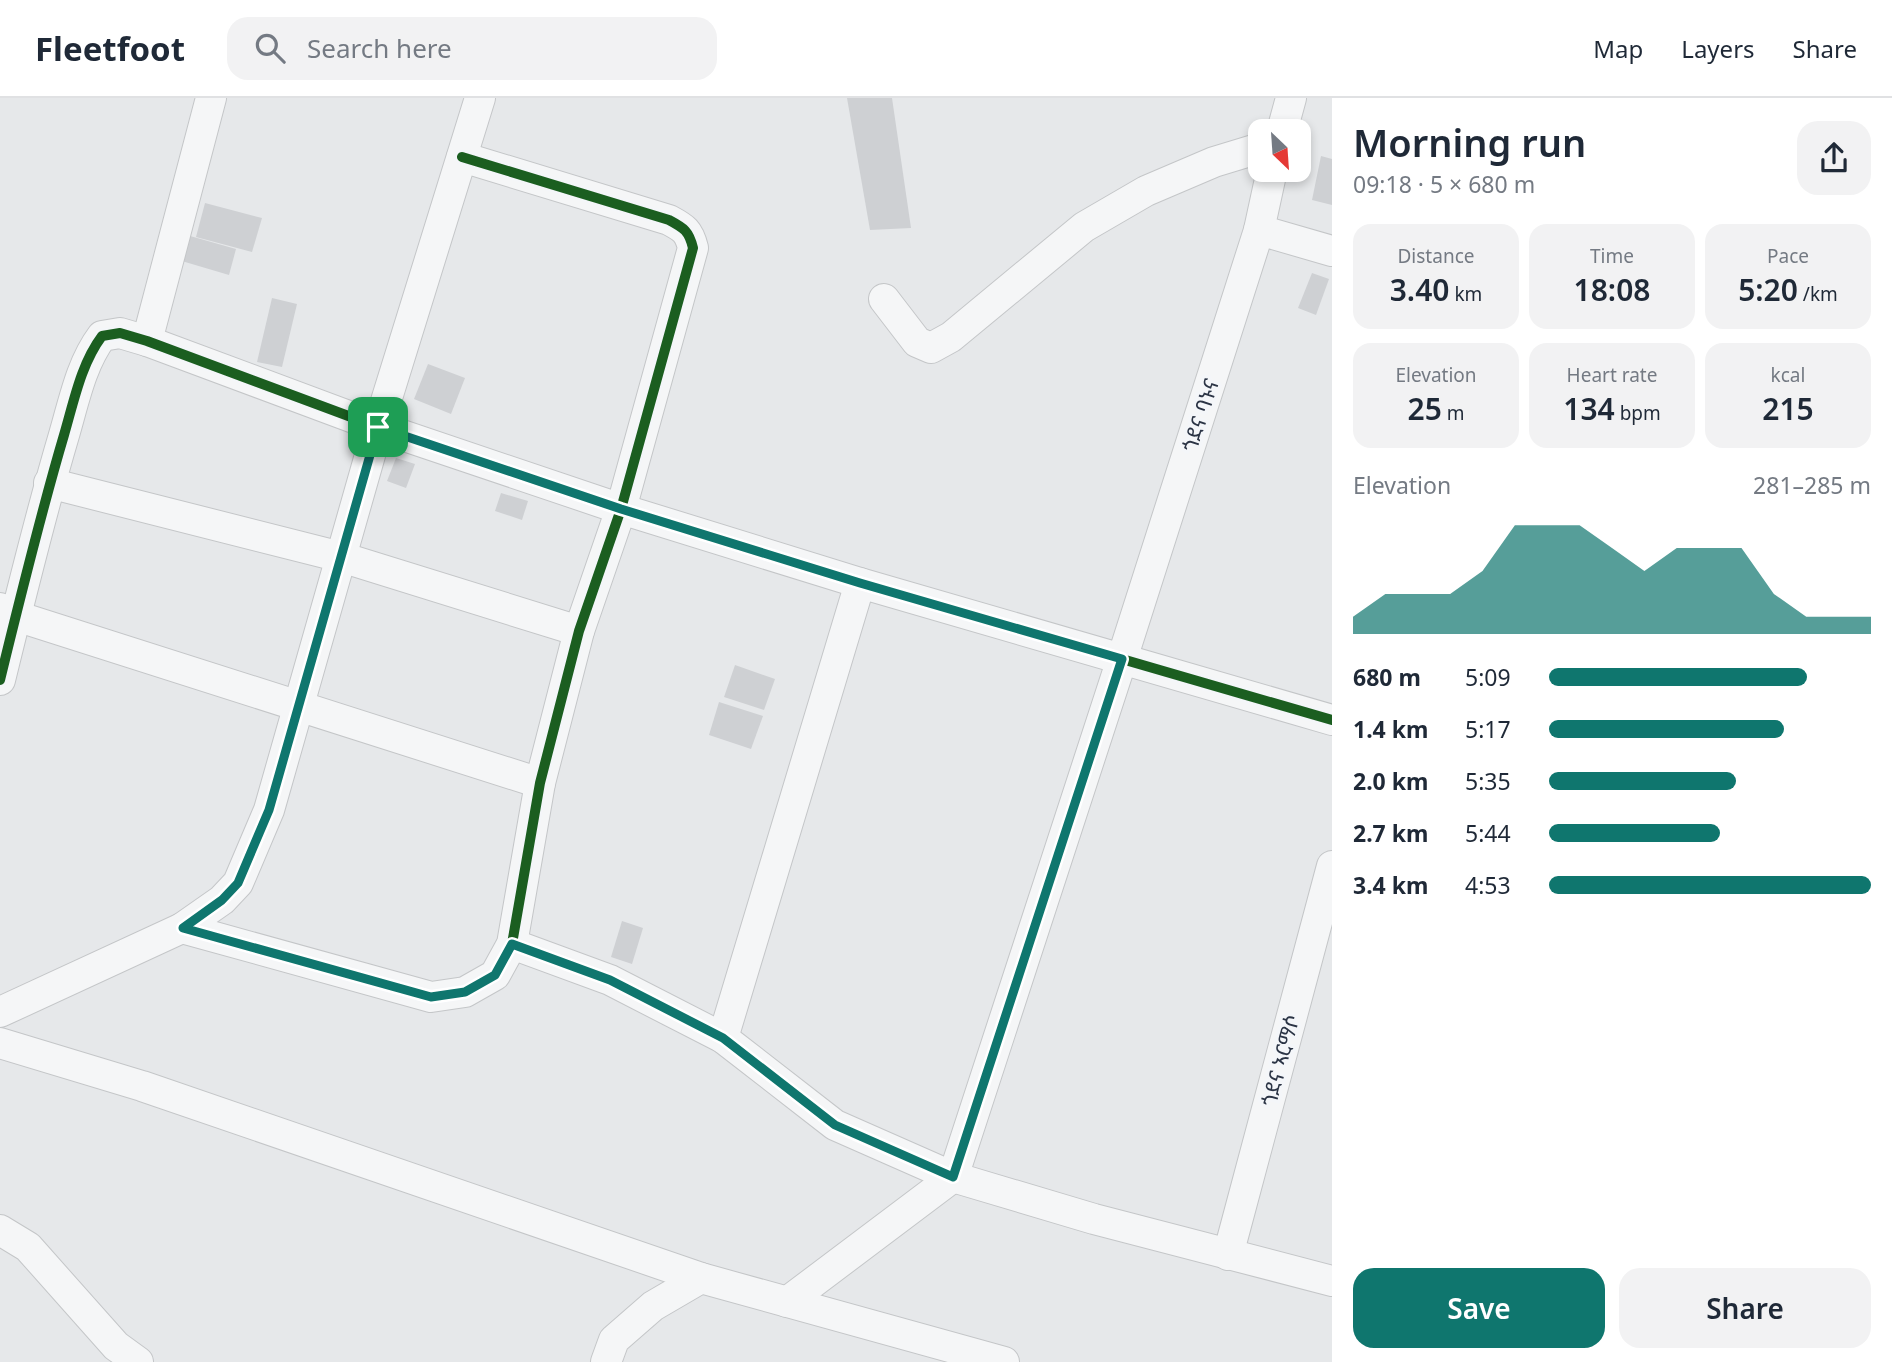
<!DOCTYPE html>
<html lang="en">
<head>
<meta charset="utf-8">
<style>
	:root { --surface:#fff; --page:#f2f2f3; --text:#1f2937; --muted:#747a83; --line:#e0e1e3; --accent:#0f766e }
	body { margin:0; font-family:"Noto Sans","Noto Sans Ethiopic",sans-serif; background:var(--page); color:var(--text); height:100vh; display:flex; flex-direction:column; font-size:26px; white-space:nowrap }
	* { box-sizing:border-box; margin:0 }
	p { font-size:23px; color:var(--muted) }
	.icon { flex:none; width:38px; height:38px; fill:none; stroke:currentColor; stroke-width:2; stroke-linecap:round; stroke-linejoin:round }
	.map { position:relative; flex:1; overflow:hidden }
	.side { display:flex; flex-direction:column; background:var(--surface); width:560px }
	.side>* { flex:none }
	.needle { width:46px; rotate:155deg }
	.controls { position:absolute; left:1248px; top:21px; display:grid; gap:14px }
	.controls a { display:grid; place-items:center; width:63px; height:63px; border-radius:14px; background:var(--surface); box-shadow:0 4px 10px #0003; font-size:35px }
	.pin { position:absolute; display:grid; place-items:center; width:60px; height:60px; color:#fff; margin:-30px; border-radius:14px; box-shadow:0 4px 10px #0006 }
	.round { display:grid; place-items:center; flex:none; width:74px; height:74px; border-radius:21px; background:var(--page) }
	.overview { display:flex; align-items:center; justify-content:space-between; height:119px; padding:0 21px }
	h1 { font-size:38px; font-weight:600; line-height:52px }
	.metrics { display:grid; grid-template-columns:repeat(3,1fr); gap:10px; height:119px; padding:7px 21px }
	.metrics div { display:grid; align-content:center; border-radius:18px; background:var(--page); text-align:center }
	.metrics b { font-size:30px; font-weight:600 }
	.metrics small { font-size:19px; font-weight:400 }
	.metrics p { font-size:19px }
	.chart { height:196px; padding:14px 21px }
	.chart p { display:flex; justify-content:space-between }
	.chart svg { width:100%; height:126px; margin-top:7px; fill:var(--accent); opacity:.7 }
	.button { display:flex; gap:14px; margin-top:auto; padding:14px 21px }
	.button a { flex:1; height:80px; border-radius:21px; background:var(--accent); color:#fff; font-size:28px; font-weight:600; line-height:80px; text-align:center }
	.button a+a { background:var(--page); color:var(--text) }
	ul { padding:0 21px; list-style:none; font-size:23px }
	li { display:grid; grid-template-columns:112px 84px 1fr; align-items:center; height:52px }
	li i { height:18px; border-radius:9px; background:var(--accent) }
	header { display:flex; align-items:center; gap:42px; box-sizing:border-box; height:98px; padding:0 35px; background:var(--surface); border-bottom:2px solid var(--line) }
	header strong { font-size:33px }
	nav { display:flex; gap:38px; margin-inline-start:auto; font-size:24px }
	.search { width:490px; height:63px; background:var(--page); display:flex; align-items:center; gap:18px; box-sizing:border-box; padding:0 24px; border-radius:21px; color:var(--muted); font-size:26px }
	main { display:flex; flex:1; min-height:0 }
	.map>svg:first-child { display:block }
	.building { fill:#ced0d3 }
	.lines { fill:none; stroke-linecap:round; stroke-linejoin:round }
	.street-casing { stroke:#c4c6c8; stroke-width:32 }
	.street { stroke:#f5f6f7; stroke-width:30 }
	.cycleway-casing { stroke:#f4f6f9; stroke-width:15 }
	.cycleway { stroke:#1b5e20; stroke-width:10 }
	.route-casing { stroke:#fff; stroke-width:14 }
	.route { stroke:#0f766e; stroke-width:9 }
	.labels { text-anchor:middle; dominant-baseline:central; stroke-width:7; stroke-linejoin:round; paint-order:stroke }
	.street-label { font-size:21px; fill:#2b3445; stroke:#f4f6f9 }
</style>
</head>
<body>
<header>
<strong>Fleetfoot</strong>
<div class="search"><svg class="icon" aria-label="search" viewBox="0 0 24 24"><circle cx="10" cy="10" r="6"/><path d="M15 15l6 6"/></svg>Search here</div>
<nav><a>Map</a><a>Layers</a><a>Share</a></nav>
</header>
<main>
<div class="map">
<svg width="1332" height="1264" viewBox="0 0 1332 1264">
	<rect width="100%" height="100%" fill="#e6e8ea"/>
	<g class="building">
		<polygon points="847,0 892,0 911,130 870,132"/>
		<polygon points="1321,58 1332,61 1332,107 1312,102"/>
		<polygon points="205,105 262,120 252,154 196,139"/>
		<polygon points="183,136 236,151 229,177 175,161"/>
		<polygon points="1312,175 1329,181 1316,217 1298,210"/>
		<polygon points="272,200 297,206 282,269 257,264"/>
		<polygon points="428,266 465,280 451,316 414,301"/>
		<polygon points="396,360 415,366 406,390 387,383"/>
		<polygon points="501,395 528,403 522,422 495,413"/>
		<polygon points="735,567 775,581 764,612 724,599"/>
		<polygon points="719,604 763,618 751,651 709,637"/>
		<polygon points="622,823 643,830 632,866 611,859"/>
	</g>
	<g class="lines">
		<g class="street-casing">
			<g id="street">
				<polyline points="1282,33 1291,0"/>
				<polyline points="1259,132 1332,153"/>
				<polyline points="884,201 917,244 931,250 951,239 1084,129 1146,93 1214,64 1260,50"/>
				<polyline points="147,243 211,0"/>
				<polyline points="49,385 341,459 579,533"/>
				<polyline points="0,510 16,518 540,685"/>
				<path d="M0,582C20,500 40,418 64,337C74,303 81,266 102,238L120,235L147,243L378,329L621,411L860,485L1332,622"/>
				<path d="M182,830L431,899L465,894L495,877L512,846L540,685L579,533L621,411L693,150C689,133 684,130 669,122L462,59"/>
				<polyline points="512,846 610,882 723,940 835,1027 953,1079 1094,1121 1332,1183"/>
				<polyline points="0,914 182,830 222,802 238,785 269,712 378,329 480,0"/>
				<polyline points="723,940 860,485"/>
				<polyline points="0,945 142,988 701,1180 1004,1264"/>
				<polyline points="0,1132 28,1149 116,1248 138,1264"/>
				<polyline points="1228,1157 1332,768"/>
				<polyline points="787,1204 953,1079 1122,561 1259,132 1272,72"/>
				<polyline points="606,1264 614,1242 653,1208 701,1180"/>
			</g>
		</g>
		<use href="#street" class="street"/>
		<g class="cycleway-casing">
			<g id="cycleway">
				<path d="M0,582C20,500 40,418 64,337C74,303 81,266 102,238L120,235L147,243L378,329L621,411L860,485L1332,622"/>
				<path d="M182,830L431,899L465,894L495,877L512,846L540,685L579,533L621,411L693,150C689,133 684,130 669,122L462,59"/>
			</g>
		</g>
		<use href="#cycleway" class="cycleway"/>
	</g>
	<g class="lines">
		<g class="route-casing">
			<polygon id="route" points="378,329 621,411 860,485 1122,561 953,1079 835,1027 723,940 610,882 512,846 495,877 465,894 431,899 183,830 222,802 238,785 269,712"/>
		</g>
		<use href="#route" class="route"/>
	</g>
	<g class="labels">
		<g class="street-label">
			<text transform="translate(1200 317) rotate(-72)">ጎደና ባኑና</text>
			<text transform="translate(1280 962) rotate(-75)">ጎደና ኣርማሶ</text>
		</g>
	</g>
</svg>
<div class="controls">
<a><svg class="needle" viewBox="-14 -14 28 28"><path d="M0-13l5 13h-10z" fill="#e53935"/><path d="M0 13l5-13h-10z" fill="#747a83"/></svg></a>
</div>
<div class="pin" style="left:378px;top:329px;background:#1e9e55"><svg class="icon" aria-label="arrive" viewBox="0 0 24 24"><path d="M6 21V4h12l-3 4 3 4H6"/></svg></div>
</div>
<section class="side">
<div class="overview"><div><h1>Morning run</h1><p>09:18 · 5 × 680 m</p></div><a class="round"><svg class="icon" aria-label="share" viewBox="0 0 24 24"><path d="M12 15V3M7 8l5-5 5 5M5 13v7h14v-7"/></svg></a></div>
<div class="metrics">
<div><p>Distance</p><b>3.40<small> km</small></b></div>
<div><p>Time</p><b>18:08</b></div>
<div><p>Pace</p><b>5:20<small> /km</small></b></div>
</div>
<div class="metrics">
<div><p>Elevation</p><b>25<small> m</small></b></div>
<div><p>Heart rate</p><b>134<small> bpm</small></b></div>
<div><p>kcal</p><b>215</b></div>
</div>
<div class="chart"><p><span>Elevation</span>281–285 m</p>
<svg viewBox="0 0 160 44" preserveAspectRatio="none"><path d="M0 44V38L10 30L20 30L30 30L40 22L50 6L60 6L70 6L80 14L90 22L100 14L110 14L120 14L130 30L140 38L150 38L160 38V44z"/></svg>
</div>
<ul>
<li><b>680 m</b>5:09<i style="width:80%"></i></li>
<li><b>1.4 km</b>5:17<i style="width:73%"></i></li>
<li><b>2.0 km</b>5:35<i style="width:58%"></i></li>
<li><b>2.7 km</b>5:44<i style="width:53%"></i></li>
<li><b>3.4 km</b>4:53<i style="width:100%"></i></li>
</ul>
<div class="button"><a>Save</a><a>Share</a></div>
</section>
</main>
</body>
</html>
